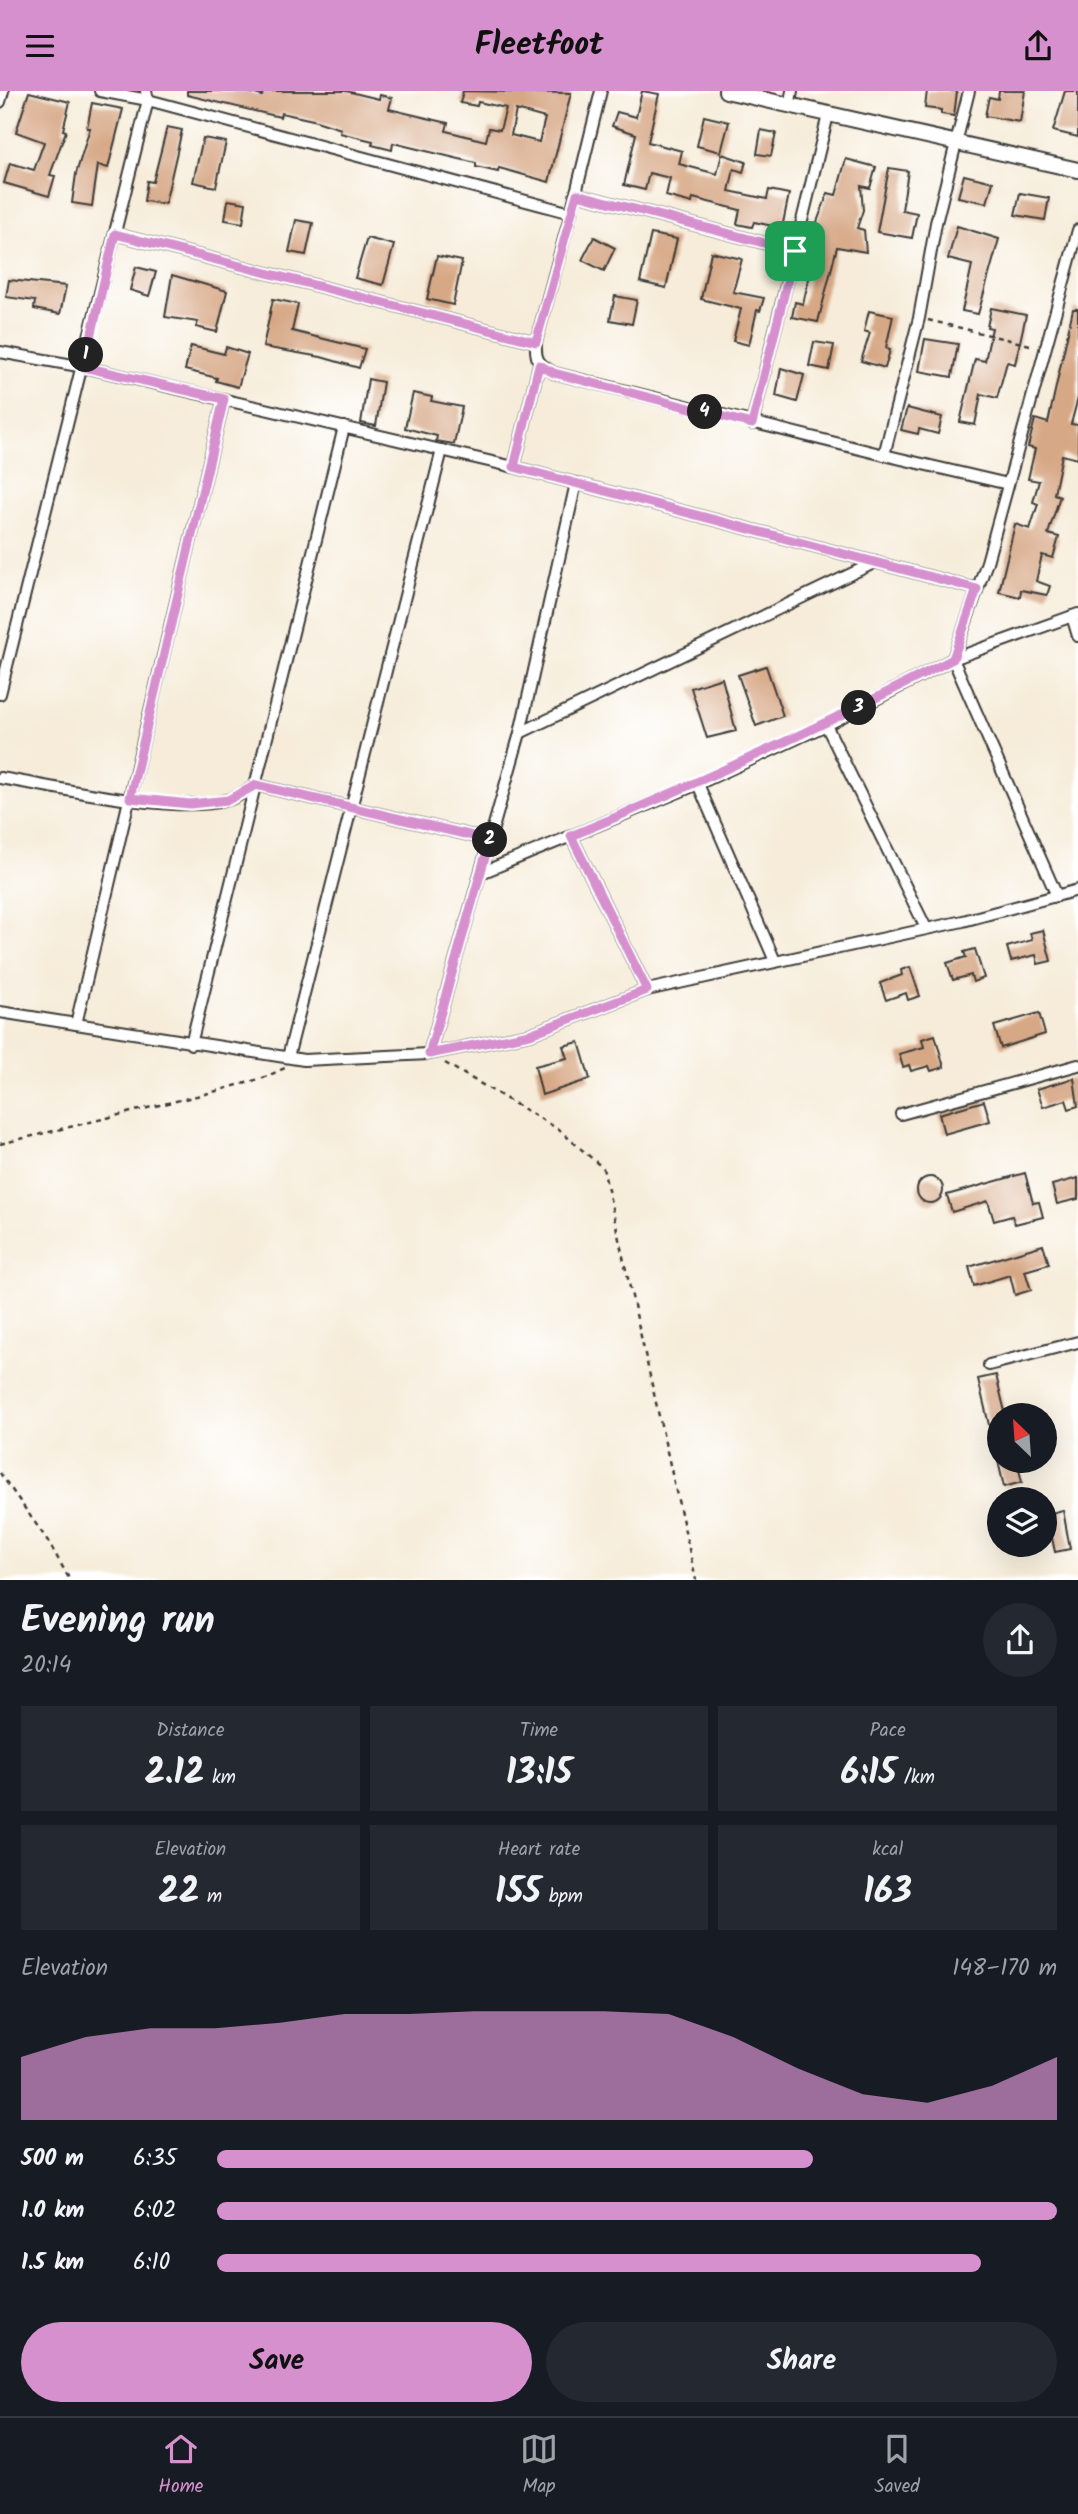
<!DOCTYPE html>
<html lang="en">
<head>
<meta charset="utf-8">
<style>
	:root { --surface:#171b24; --page:#242831; --text:#f1f3f6; --muted:#9ea1a6; --line:#363941; --accent:#d690ce }
	body { margin:0; font-family:Kalam,sans-serif; background:var(--page); color:var(--text); height:100vh; display:flex; flex-direction:column; font-size:26px; white-space:nowrap }
	* { box-sizing:border-box; margin:0 }
	p { font-size:23px; color:var(--muted) }
	.icon { flex:none; width:38px; height:38px; fill:none; stroke:currentColor; stroke-width:2; stroke-linecap:round; stroke-linejoin:round }
	.map { position:relative; height:1489px; overflow:hidden }
	.details { display:flex; flex-direction:column; background:var(--surface); flex:1 }
	.details>* { flex:none }
	.needle { width:46px; rotate:335deg }
	.controls { position:absolute; left:987px; top:1312px; display:grid; gap:14px }
	.controls a { display:grid; place-items:center; width:70px; height:70px; border-radius:50%; background:var(--surface); box-shadow:0 7px 28px #0002; font-size:35px }
	.pin { position:absolute; display:grid; place-items:center; width:60px; height:60px; color:#fff; margin:-30px; border-radius:14px; box-shadow:0 4px 10px #0006 }
	.km { position:absolute; width:35px; height:35px; margin:-18px; border-radius:50%; background:#222; color:#fff; font-size:19px; line-height:35px; text-align:center }
	.round { display:grid; place-items:center; flex:none; width:74px; height:74px; border-radius:37px; background:var(--page) }
	.head { display:flex; align-items:center; justify-content:space-between; height:119px; padding:0 21px }
	h1 { font-size:38px; font-weight:600; line-height:52px }
	.figures { display:grid; grid-template-columns:repeat(3,1fr); gap:10px; height:119px; padding:7px 21px }
	.figures div { display:grid; align-content:center; border-radius:0px; background:var(--page); text-align:center }
	.figures b { font-size:35px; font-weight:600 }
	.figures small { font-size:19px; font-weight:400 }
	.figures p { font-size:19px }
	.chart { height:196px; padding:14px 21px }
	.chart p { display:flex; justify-content:space-between }
	.chart svg { width:100%; height:126px; margin-top:7px; fill:var(--accent); opacity:.7 }
	.action { display:flex; gap:14px; margin-top:auto; padding:14px 21px }
	.action a { flex:1; height:80px; border-radius:42px; background:var(--accent); color:#111; font-size:28px; font-weight:600; line-height:80px; text-align:center }
	.action a+a { background:var(--page); color:var(--text) }
	ul { padding:0 21px; list-style:none; font-size:23px }
	li { display:grid; grid-template-columns:112px 84px 1fr; align-items:center; height:52px }
	li i { height:18px; border-radius:9px; background:var(--accent) }
	header { display:flex; justify-content:space-between; align-items:center; height:91px; padding:0 21px; background:var(--accent); color:#111; font-size:32px; font-weight:600 }
	.menu { display:flex; justify-content:space-around; align-items:center; height:98px; border-top:2px solid var(--line); background:var(--surface); font-size:19px; color:var(--muted) }
	.menu a { display:grid; justify-items:center; gap:4px }
	.menu .current { color:var(--accent) }
	.map>svg:first-child { display:block }
	.building { fill:#d7a886; fill-rule:evenodd }
	.lines { fill:none; stroke-linecap:round; stroke-linejoin:round }
	.street-casing { stroke:#3d3b38; stroke-width:14 }
	.secondary-casing { stroke:#3d3b38; stroke-width:18 }
	.path { stroke:#3d3b38; stroke-width:2.5; stroke-dasharray:5 5; stroke-linecap:butt }
	.street { stroke:#fff; stroke-width:10 }
	.secondary { stroke:#fff; stroke-width:14 }
	.route-casing { stroke:#fff; stroke-width:14 }
	.route { stroke:#d690ce; stroke-width:9 }
</style>
</head>
<body>
<header><svg class="icon" aria-label="menu" viewBox="0 0 24 24"><path d="M4 6h16M4 12h16M4 18h16"/></svg>Fleetfoot<svg class="icon" aria-label="share" viewBox="0 0 24 24"><path d="M12 15V3M7 8l5-5 5 5M5 13v7h14v-7"/></svg></header>
<div class="map">
<svg width="1078" height="1489" viewBox="0 0 1078 1489">
	<rect width="100%" height="100%" fill="#fff"/>
	<filter id="ink" filterUnits="userSpaceOnUse"><feTurbulence type="fractalNoise" baseFrequency=".0143" numOctaves="2"/><feDisplacementMap in="SourceGraphic" scale="14" xChannelSelector="R" yChannelSelector="G"/><feConvolveMatrix kernelMatrix="1 2 1 2 8 2 1 2 1" color-interpolation-filters="sRGB"/></filter>
	<filter id="wash" filterUnits="userSpaceOnUse"><feTurbulence type="fractalNoise" baseFrequency=".00686" numOctaves="4" result="noise"/><feDisplacementMap in="SourceGraphic" scale="28" xChannelSelector="R" yChannelSelector="G"/><feGaussianBlur stdDeviation="1.57" result="paint"/><feColorMatrix in="noise" values="0 0 0 0 0 0 0 0 0 0 0 0 0 0 0 0 0 1.4 0 .05"/><feComposite in="paint" operator="in"/></filter>
	<g filter="url(#wash)">
		<rect width="100%" height="100%" fill="#f6ecd9"/>
		<g id="blocks">
			<g class="building">
				<path d="M187,0H245L262,5L264,0H346L379,8L380,4L392,7L389,18L448,32L446,40L486,50L489,37L500,39L506,17L478,11L477,15L460,12L463,0L571,2L549,91L499,77L498,81L476,76V72L393,52L392,59L372,54L373,50L340,42L341,38L313,29L281,22L280,26L187,4ZM516,19L545,27L539,51L511,44Z"/>
				<polygon points="642,0 659,3 648,51 682,60 679,73 717,83 722,63 746,71 743,81 734,78 729,100 767,108 769,99 789,103 782,137 754,131 752,136 737,133 740,119 693,107 692,112 666,105 670,87 649,82 645,99 624,94 636,43 612,35 617,21 636,26"/>
				<polygon points="927,0 957,0 954,25 941,23 941,19 925,17"/>
				<polygon points="999,0 1025,0 1020,31 985,25 989,6 998,8"/>
				<polygon points="1065,0 1078,0 1078,46 1053,40"/>
				<polygon points="29,1 70,11 63,39 66,40 50,84 55,85 49,105 4,92 10,72 34,79 44,51 16,41"/>
				<polygon points="92,12 123,18 108,77 98,74 92,115 72,112 76,83 90,37 87,37"/>
				<polygon points="704,25 729,31 721,61 697,55"/>
				<polygon points="167,36 182,39 165,113 144,110 147,90 153,91"/>
				<polygon points="761,39 776,42 771,65 757,63"/>
				<polygon points="203,47 226,51 216,96 193,91"/>
				<polygon points="846,68 876,76 870,97 861,95 863,119 857,137 864,139 866,161 837,156 818,231 792,226 795,211 803,213 817,153 813,152 817,131 828,102 836,104"/>
				<polygon points="889,77 908,80 902,119 917,122 912,147 877,141"/>
				<polygon points="964,84 993,91 987,112 958,106"/>
				<polygon points="1020,102 1049,107 1045,129 1015,124"/>
				<polygon points="228,109 246,112 243,132 225,129"/>
				<polygon points="296,129 313,132 306,164 289,161"/>
				<polygon points="957,135 999,148 978,223 962,220 972,174 948,168"/>
				<polygon points="651,143 677,148 666,197 640,191"/>
				<polygon points="594,146 615,157 604,180 582,169"/>
				<polygon points="367,147 394,154 383,194 355,187"/>
				<polygon points="711,161 742,168 733,201 764,207 760,220 757,219 749,254 733,250 741,218 701,208"/>
				<polygon points="437,165 462,170 453,214 427,208"/>
				<polygon points="136,176 156,181 149,205 130,199"/>
				<polygon points="172,184 227,200 217,241 196,236 198,231 165,226"/>
				<polygon points="9,189 66,195 60,223 34,218 35,210 6,206"/>
				<polygon points="615,205 637,209 632,233 610,229"/>
				<polygon points="273,208 298,213 292,240 365,258 359,277 321,266 263,256"/>
				<polygon points="991,217 1026,224 1015,273 1007,271 997,307 981,303 975,334 960,331 975,268 985,270 992,237 987,236"/>
				<polygon points="1073,218 1078,218 1078,307 1071,333 1078,334 1078,368 1062,364 1054,403 1060,405 1048,443 1059,446 1053,467 1042,464 1036,490 1050,495 1047,504 1021,499 1020,506 999,501 1015,433 1030,438 1038,413 1033,411 1039,390 1028,388 1035,358 1028,356 1035,328 1048,332"/>
				<polygon points="869,220 893,225 886,257 890,259 885,277 861,270 870,242 864,240"/>
				<polygon points="925,248 958,253 952,286 919,280"/>
				<polygon points="814,251 834,254 829,279 809,275"/>
				<polygon points="191,255 224,263 226,256 248,263 238,296 216,290 217,287 185,279"/>
				<polygon points="781,277 804,284 797,311 776,305"/>
				<polygon points="368,288 383,291 376,335 361,332"/>
				<polygon points="413,302 432,306 431,310 462,316 454,353 436,350 437,345 405,337"/>
				<polygon points="907,317 942,326 938,343 919,338 918,343 901,339"/>
				<polygon points="766,575 783,625 756,635 738,584"/>
				<polygon points="722,587 736,640 707,647 691,597"/>
				<polygon points="1043,839 1051,870 1038,873 1036,864 1011,870 1007,856 1032,849 1030,842"/>
				<polygon points="975,858 984,887 973,891 971,884 953,889 947,872 966,866 964,861"/>
				<polygon points="910,876 920,905 908,909 906,902 886,909 880,892 902,884 901,879"/>
				<polygon points="1039,922 1045,943 1001,957 994,935"/>
				<polygon points="935,944 944,976 931,980 929,975 911,980 909,974 903,976 899,963 924,956 922,948"/>
				<polygon points="579,951 590,988 542,1004 535,975 567,967 563,955"/>
				<polygon points="1074,987 1078,1015 1069,1018 1066,1009 1043,1016 1037,998"/>
				<polygon points="984,1010 990,1030 944,1043 939,1023"/>
				<polygon points="1025,1082 1033,1112 1039,1111 1043,1126 1015,1133 1012,1125 994,1130 988,1110 952,1121 947,1104"/>
				<circle cx="930" cy="1099" r="13"/>
				<polygon points="1078,1087 1078,1108 1057,1113 1052,1094"/>
				<polygon points="1043,1154 1049,1173 1025,1180 1031,1199 1015,1204 1010,1184 974,1195 969,1176"/>
				<polygon points="996,1284 1006,1325 999,1325 999,1359 995,1359 978,1288"/>
				<polygon points="998,1370 1017,1370 1022,1391 1004,1396"/>
				<polygon points="1063,1419 1070,1458 1055,1461 1047,1423"/>
			</g>
		</g>
	</g>
	<g filter="url(#ink)">
		<use href="#blocks" fill-opacity="0" stroke="#3d3b38" stroke-width="2"/>
		<g class="lines">
			<g class="street-casing">
				<g id="street">
					<polyline points="100,0 148,9 571,122 601,0"/>
					<polyline points="969,0 936,132 919,227 884,364 1008,393"/>
					<polyline points="0,11 3,0"/>
					<polyline points="789,15 792,0"/>
					<polyline points="577,103 795,160"/>
					<path d="M571,122L536,251C535,269 538,273 554,282L884,364"/>
					<polyline points="115,143 536,251"/>
					<polyline points="0,261 84,276 514,376 977,498"/>
					<polyline points="752,333 828,24"/>
					<polyline points="514,376 539,274"/>
					<polyline points="1072,525 1078,545"/>
					<polyline points="0,603 148,9 146,0"/>
					<polyline points="826,634 926,837"/>
					<polyline points="520,642 876,471"/>
					<path d="M0,687C56,696 176,724 227,709C237,707 247,699 256,694L490,749"/>
					<polyline points="698,693 775,870"/>
					<polyline points="571,745 647,899"/>
					<polyline points="481,782 698,693 826,634 953,568 1078,523"/>
					<polyline points="1057,805 953,568 987,471 1078,139"/>
					<polyline points="0,921 304,969 429,963 530,943 647,899 963,830 1078,799"/>
					<polyline points="76,933 224,308"/>
					<polyline points="191,953 344,336"/>
					<polyline points="429,963 520,642 576,392"/>
					<polyline points="288,966 442,359"/>
					<polyline points="901,1023 1078,974"/>
					<polyline points="989,1274 1078,1251"/>
				</g>
			</g>
			<g class="secondary-casing">
				<polyline id="secondary" points="726,0 1078,79"/>
			</g>
			<g class="path">
				<polyline points="928,229 1034,255"/>
				<polyline points="445,972 558,1038 603,1077 696,1489"/>
				<polyline points="0,1053 213,1001 263,987 285,977"/>
				<polyline points="0,1382 48,1450 70,1489"/>
			</g>
			<use href="#street" class="street"/>
			<use href="#secondary" class="secondary"/>
		</g>
	</g>
	<g class="lines" filter="url(#ink)">
		<g class="route-casing">
			<path id="route" d="M577,103L795,160L752,333L554,282L539,274L514,376L977,498L953,568C828,633 701,691 571,745L647,899L530,943L429,963L490,749L256,694L228,709L190,713L130,707L224,308L84,276L115,143L536,251Z"/>
		</g>
		<use href="#route" class="route"/>
	</g>
</svg>
<div class="controls">
<a><svg class="needle" viewBox="-14 -14 28 28"><path d="M0-13l5 13h-10z" fill="#e53935"/><path d="M0 13l5-13h-10z" fill="#9ea1a6"/></svg></a>
<a><svg class="icon" aria-label="layers" viewBox="0 0 24 24"><path d="M12 4l9 5-9 5-9-5zM3 14l9 5 9-5"/></svg></a>
</div>
<div class="pin" style="left:795px;top:160px;background:#1e9e55"><svg class="icon" aria-label="arrive" viewBox="0 0 24 24"><path d="M6 21V4h12l-3 4 3 4H6"/></svg></div>
<b class="km" style="left:86px;top:264px">1</b>
<b class="km" style="left:490px;top:749px">2</b>
<b class="km" style="left:859px;top:617px">3</b>
<b class="km" style="left:705px;top:321px">4</b>
</div>
<section class="details">
<div class="head"><div><h1>Evening run</h1><p>20:14</p></div><a class="round"><svg class="icon" aria-label="share" viewBox="0 0 24 24"><path d="M12 15V3M7 8l5-5 5 5M5 13v7h14v-7"/></svg></a></div>
<div class="figures">
<div><p>Distance</p><b>2.12<small> km</small></b></div>
<div><p>Time</p><b>13:15</b></div>
<div><p>Pace</p><b>6:15<small> /km</small></b></div>
</div>
<div class="figures">
<div><p>Elevation</p><b>22<small> m</small></b></div>
<div><p>Heart rate</p><b>155<small> bpm</small></b></div>
<div><p>kcal</p><b>163</b></div>
</div>
<div class="chart"><p><span>Elevation</span>148–170 m</p>
<svg viewBox="0 0 160 44" preserveAspectRatio="none"><path d="M0 44V22L10 15L20 12L30 12L40 10L50 7L60 7L70 6L80 6L90 6L100 7L110 15L120 26L130 35L140 38L150 32L160 22V44z"/></svg>
</div>
<ul>
<li><b>500 m</b>6:35<i style="width:71%"></i></li>
<li><b>1.0 km</b>6:02<i style="width:100%"></i></li>
<li><b>1.5 km</b>6:10<i style="width:91%"></i></li>
</ul>
<div class="action"><a>Save</a><a>Share</a></div>
</section>
<nav class="menu">
<a class="current"><svg class="icon" aria-label="home" viewBox="0 0 24 24"><path d="M3 11l9-7 9 7M6 9v11h12V9"/></svg>Home</a>
<a><svg class="icon" aria-label="map" viewBox="0 0 24 24"><path d="M3 6l6-2 6 2 6-2v14l-6 2-6-2-6 2zM9 4v14M15 6v14"/></svg>Map</a>
<a><svg class="icon" aria-label="saved" viewBox="0 0 24 24"><path d="M7 4h10v16l-5-4-5 4z"/></svg>Saved</a>
</nav>
</body>
</html>
